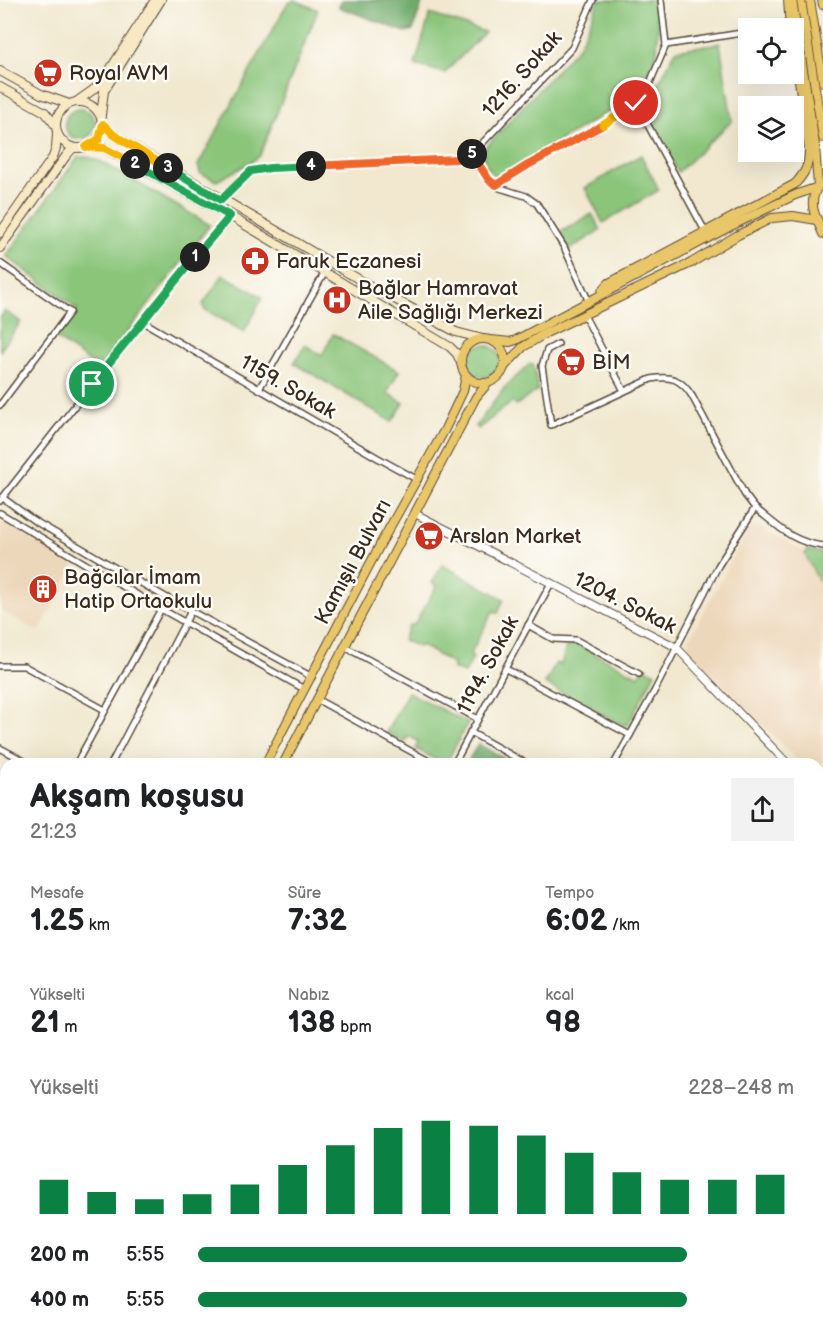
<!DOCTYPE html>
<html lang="tr">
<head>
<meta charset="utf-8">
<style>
	:root { --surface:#fff; --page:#f2f2f2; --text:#202124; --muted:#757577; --accent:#0b8043 }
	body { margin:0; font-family:"Balsamiq Sans",sans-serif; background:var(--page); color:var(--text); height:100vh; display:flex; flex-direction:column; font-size:22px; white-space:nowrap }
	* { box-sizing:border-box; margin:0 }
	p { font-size:20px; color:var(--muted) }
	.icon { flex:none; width:33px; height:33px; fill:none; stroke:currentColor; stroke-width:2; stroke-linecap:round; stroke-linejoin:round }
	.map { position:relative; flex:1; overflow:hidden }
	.details { position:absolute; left:0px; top:758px; width:824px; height:578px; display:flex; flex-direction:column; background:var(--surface); border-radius:18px 18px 0 0; box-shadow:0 6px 24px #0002 }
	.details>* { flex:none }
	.controls { position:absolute; left:738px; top:18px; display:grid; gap:12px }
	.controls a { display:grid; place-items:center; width:66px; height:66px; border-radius:0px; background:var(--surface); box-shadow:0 6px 24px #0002; font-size:30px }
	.pin { position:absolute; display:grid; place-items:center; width:51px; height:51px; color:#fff; margin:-26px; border:3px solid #fff; border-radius:50%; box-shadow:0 2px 6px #0007 }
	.km { position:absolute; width:30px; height:30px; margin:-15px; border-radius:50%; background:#222; color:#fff; font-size:16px; line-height:30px; text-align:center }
	.round { display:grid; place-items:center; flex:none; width:63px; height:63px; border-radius:0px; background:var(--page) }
	.head { display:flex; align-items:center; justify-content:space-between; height:102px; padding:0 30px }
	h1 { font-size:33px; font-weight:700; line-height:45px }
	.figures { display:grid; grid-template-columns:repeat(3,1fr); gap:9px; height:102px; padding:6px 30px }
	.figures div { display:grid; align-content:center }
	.figures b { font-size:30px; font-weight:700 }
	.figures small { font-size:16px; font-weight:400 }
	.figures p { font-size:16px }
	.chart { height:168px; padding:12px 30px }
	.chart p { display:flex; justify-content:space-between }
	.chart svg { width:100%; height:108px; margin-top:6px; stroke:var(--accent); stroke-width:6 }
	ul { padding:0 30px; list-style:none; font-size:20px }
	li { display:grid; grid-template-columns:96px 72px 1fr; align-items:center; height:45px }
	li i { height:15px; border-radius:8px; background:var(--accent) }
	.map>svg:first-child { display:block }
	.built { fill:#edd7ba }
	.green { fill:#8ac57a; stroke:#62784c; stroke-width:1.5 }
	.forest { fill:#6faa6a; stroke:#556a44; stroke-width:1.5 }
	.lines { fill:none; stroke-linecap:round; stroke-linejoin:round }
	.minor-casing { stroke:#564639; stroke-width:8 }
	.tertiary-casing { stroke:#564639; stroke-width:9 }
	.secondary-casing { stroke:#564639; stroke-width:10 }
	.trunk-casing { stroke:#564639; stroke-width:10 }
	.minor { stroke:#fff; stroke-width:5 }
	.tertiary { stroke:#fff; stroke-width:7 }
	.secondary { stroke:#f6e9c3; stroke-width:8 }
	.trunk { stroke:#e9c769; stroke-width:8 }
	.split-1-casing { stroke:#fff; stroke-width:12 }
	.split-2-casing { stroke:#fff; stroke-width:12 }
	.split-3-casing { stroke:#fff; stroke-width:12 }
	.split-4-casing { stroke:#fff; stroke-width:12 }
	.split-5-casing { stroke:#fff; stroke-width:12 }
	.split-6-casing { stroke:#fff; stroke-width:12 }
	.split-7-casing { stroke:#fff; stroke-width:12 }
	.split-1 { stroke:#22a559; stroke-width:8 }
	.split-2 { stroke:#22a559; stroke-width:8 }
	.split-3 { stroke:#f5b400; stroke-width:8 }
	.split-4 { stroke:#22a559; stroke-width:8 }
	.split-5 { stroke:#f0652b; stroke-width:8 }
	.split-6 { stroke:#f0652b; stroke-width:8 }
	.split-7 { stroke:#f5b400; stroke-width:8 }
	.labels { text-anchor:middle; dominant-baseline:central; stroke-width:5; stroke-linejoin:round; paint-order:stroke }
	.poi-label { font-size:21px; fill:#3b2a1e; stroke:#fdfcf7; text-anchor:start }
	.street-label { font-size:21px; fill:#3b2a1e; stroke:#fdfcf7 }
</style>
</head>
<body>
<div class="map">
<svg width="823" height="1334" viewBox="0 0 823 1334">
	<rect width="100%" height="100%" fill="#fdfcf7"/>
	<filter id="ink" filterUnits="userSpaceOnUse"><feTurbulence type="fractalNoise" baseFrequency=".0167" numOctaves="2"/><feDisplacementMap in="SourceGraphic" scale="12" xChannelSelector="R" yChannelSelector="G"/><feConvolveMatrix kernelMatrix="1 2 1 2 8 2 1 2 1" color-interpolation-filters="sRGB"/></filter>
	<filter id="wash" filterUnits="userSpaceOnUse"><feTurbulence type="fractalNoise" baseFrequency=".008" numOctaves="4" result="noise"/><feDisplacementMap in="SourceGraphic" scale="24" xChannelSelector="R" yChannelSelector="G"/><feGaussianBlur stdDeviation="1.35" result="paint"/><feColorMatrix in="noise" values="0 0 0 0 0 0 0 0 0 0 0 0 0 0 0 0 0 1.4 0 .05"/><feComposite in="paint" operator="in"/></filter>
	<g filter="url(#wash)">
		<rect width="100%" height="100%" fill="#f1e8cf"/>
		<g class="built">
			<polygon points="0,521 73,563 74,567 39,632 0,610"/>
			<polygon points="755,526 765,529 800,549 823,553 823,785 818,780 818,764 800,763 688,650 688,641 749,528"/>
			<polygon points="819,809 823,813 823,998 818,995"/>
		</g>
		<g class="green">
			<polygon points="294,0 318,10 260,155 253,161 217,181 200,173 198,165 287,4"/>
			<path d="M599,0H655L658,28L657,52L650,68L626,101L498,178C489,173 482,158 484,149L578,47L587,29Z"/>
			<polygon points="430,14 485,32 445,73 415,65"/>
			<polygon points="720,43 732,121 678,172 644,111 676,50"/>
			<circle cx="80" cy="124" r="15"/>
			<polygon points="641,155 659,190 603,223 585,188"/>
			<polygon points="78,157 88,157 102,162 210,225 99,369 56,338 77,309 6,256"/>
			<polygon points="592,214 601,230 569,250 559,233"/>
			<polygon points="223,275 261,296 262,299 244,332 204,309 203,304"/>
			<polygon points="5,311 21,322 0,351 0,318"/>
			<polygon points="333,334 399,371 387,393 404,403 392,422 294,363 305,345 322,355"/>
			<circle cx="484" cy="361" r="16"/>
			<polygon points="530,364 534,365 538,390 516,405 512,402 478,429 476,426 505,387"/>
			<polygon points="808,550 823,553 823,579 818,580 805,554"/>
			<polygon points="442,565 504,599 498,613 493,611 470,655 473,658 465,673 453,669 453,664 421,645 418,647 403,640 409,625 414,625 437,585 432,583"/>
			<polygon points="574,643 639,676 644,667 655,673 628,725 623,725 545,684 556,663 561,665 566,647"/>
			<polygon points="408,692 468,723 446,763 443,763 416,749 418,741 409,736 405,742 386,733"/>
			<polygon points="0,907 6,910 6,1122 0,1117"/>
			<polygon points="823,1195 823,1278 818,1295 818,1206"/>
			<polygon points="101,1329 149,1329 150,1334 101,1334"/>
			<polygon points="192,1329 267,1329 267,1334 193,1334"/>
			<polygon points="576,1329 636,1329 633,1334 585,1334"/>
		</g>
		<g class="forest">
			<polygon points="342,0 423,0 413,30 405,32 339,7"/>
			<polygon points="478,744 512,763 467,763"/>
		</g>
	</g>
	<g filter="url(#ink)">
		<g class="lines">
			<g class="minor-casing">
				<g id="minor">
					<polyline points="767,28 789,23"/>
					<polyline points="666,45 748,32"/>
					<polyline points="636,103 705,231"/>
					<polyline points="472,154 489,180 500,188 526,196 537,204 564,247 589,302"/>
					<polyline points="496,185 528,165 597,130 636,103 649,85 666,45 661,0"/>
					<polyline points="221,199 251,171 270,168 457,159 467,157 475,151 572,48 593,0"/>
					<polyline points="0,263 70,312 0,405"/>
					<polyline points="584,315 624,391"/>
					<polyline points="142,321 378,458 418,480"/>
					<path d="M558,344L547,350L542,366L551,425L651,379C671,375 681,379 692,396L745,495L755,508"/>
					<polyline points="259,389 325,272"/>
					<polyline points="3,498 33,520 167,598 312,677"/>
					<polyline points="0,501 129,337 230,216"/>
					<polyline points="0,513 161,609 304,689"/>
					<polyline points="528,625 553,639 576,640 639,674"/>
					<polyline points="345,647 478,719"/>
					<polyline points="0,666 24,666 105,710"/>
					<polyline points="506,669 630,735"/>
					<polyline points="318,700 434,764"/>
					<polyline points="470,732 527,764"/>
					<polyline points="0,748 30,764"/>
					<polyline points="76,764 167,598"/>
					<polyline points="111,764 191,611"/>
					<polyline points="454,764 551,583"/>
					<path d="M614,764L655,690L718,566L755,508C779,527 792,542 823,546"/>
					<polyline points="0,778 6,782"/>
					<polyline points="0,808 6,868"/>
					<polyline points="0,1124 6,1127"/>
					<polyline points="185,1329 186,1334"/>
					<polyline points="566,1329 576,1334"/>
					<polyline points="65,1334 65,1329"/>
					<polyline points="340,1334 342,1329"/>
					<polyline points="419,1334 422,1329"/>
					<polyline points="508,1334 511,1329"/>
					<polyline points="642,1334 644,1329"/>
					<polyline points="729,1334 731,1329"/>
				</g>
			</g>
			<g class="tertiary-casing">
				<g id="tertiary">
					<polyline points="416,514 676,647 788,764"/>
					<polyline points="818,793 823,798"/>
					<polyline points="784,1329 789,1334"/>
					<polyline points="794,1329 799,1334"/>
				</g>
			</g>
			<g class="secondary-casing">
				<g id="secondary">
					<polyline points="0,71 41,94 69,104"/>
					<polyline points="0,87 45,112 56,126"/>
					<circle cx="79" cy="125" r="23"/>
					<polyline points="76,102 100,85 155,0"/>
					<polyline points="101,115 104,91 161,0"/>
					<polyline points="103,124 114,135 372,287 456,332 483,339"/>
					<polyline points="86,147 104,148 230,216 450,347 457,354 461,363"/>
					<polyline points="0,233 53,157 56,148 57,134"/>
					<polyline points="0,248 66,156 73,148 76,148"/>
					<polyline points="0,885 6,888"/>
					<polyline points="0,897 6,900"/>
					<polyline points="279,1329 279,1334"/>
					<polyline points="289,1329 290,1334"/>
					<polyline points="821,1334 823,1330"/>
				</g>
			</g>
			<g class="trunk-casing">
				<g id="trunk">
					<polyline points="788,0 790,28"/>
					<polyline points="801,0 823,138"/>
					<polyline points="810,0 823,82"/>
					<polyline points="822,0 823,5"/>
					<path d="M818,221C811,209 811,198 818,186"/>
					<path d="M602,291L609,283L795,184C805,173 809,166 809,150L794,46"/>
					<circle cx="483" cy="361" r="22"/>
					<polyline points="491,340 510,342 516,340 729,227 795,195 818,187 815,145 792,0"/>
					<polyline points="505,366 523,347 546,333 691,263 738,235 772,218 793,216 817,220 823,234"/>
					<polyline points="265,764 381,543 445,429 463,391 466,375"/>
					<polyline points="283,764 476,397 488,383"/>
					<polyline points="0,1261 6,1250"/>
					<polyline points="0,1292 6,1281"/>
				</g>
			</g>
			<use href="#minor" class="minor"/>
			<use href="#tertiary" class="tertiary"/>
			<use href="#secondary" class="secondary"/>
			<use href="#trunk" class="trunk"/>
		</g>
	</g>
	<g class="lines" filter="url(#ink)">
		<g class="split-1-casing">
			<polyline id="split-1" points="92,384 195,257"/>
		</g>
		<g class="split-2-casing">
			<polyline id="split-2" points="135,164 230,216 195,257"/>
		</g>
		<g class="split-3-casing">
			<polyline id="split-3" points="135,164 104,148 86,147 99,139 103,124 114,135 168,168"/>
		</g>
		<g class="split-4-casing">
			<polyline id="split-4" points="168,168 221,200 251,171 270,168 311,166"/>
		</g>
		<g class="split-5-casing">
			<polyline id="split-5" points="311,166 457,159 472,154"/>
		</g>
		<g class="split-6-casing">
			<polyline id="split-6" points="472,154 489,180 496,185 528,165 603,125"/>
		</g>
		<g class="split-7-casing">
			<polyline id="split-7" points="603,125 636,103"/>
		</g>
		<use href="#split-1" class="split-1"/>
		<use href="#split-2" class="split-2"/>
		<use href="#split-3" class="split-3"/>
		<use href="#split-4" class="split-4"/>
		<use href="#split-5" class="split-5"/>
		<use href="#split-6" class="split-6"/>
		<use href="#split-7" class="split-7"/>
	</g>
	<defs>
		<g id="supermarket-disc" transform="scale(1.5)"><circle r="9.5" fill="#c8321e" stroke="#fdfcf7"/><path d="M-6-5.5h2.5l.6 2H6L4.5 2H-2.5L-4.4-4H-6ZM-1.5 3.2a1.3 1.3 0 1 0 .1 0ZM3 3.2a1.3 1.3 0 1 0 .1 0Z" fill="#fff"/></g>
		<g id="pharmacy-disc" transform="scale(1.5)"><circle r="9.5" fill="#c8321e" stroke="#fdfcf7"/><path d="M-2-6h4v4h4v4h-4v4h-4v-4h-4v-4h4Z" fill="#fff"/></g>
		<g id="hospital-disc" transform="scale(1.5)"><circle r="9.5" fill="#c8321e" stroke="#fdfcf7"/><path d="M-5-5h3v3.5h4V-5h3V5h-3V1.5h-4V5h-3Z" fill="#fff"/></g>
		<g id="building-disc" transform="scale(1.5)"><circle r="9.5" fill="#c8321e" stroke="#fdfcf7"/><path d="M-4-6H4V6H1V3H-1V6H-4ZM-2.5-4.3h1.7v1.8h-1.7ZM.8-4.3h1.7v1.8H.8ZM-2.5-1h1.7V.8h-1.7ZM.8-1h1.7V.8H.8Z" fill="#fff"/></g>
	</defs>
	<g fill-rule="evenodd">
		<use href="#supermarket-disc" x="48" y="73"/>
		<use href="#pharmacy-disc" x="255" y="261"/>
		<use href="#hospital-disc" x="337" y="300"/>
		<use href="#supermarket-disc" x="571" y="362"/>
		<use href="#supermarket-disc" x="429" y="536"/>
		<use href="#building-disc" x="43" y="589"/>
	</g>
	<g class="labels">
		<g class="poi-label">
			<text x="69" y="73">Royal AVM</text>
			<text x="276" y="261">Faruk Eczanesi</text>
			<text x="358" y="288">Bağlar Hamravat<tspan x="358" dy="24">Aile Sağlığı Merkezi</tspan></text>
			<text x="592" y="362">BİM</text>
			<text x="450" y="536">Arslan Market</text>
			<text x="64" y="577">Bağcılar İmam<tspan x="64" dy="24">Hatip Ortaokulu</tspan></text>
		</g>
		<g class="street-label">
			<text transform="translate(522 74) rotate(-48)">1216. Sokak</text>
			<text transform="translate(288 387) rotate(30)">1159. Sokak</text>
			<text transform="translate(353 562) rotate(-62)">Kamışlı Bulvarı</text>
			<text transform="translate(625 603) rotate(27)">1204. Sokak</text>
			<text transform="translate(488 665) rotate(-62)">1194. Sokak</text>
		</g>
	</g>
</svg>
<div class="controls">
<a><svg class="icon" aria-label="locate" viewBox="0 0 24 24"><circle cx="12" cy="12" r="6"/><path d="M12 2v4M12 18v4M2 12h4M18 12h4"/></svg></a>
<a><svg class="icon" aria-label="layers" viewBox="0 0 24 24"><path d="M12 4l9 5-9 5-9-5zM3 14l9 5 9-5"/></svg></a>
</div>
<div class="pin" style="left:92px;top:384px;background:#1e9e55"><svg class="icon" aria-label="arrive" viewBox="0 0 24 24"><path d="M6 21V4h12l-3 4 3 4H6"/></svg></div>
<div class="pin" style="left:636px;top:103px;background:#d93025"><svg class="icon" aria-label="check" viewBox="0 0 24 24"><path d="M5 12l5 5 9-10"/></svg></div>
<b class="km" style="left:195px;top:257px">1</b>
<b class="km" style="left:135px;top:164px">2</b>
<b class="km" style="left:168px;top:168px">3</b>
<b class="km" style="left:311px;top:166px">4</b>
<b class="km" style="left:472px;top:154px">5</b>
<section class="details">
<div class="head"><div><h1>Akşam koşusu</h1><p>21:23</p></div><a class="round"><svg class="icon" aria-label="share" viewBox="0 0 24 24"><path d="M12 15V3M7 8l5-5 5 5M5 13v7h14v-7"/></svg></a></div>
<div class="figures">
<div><p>Mesafe</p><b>1.25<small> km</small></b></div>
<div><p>Süre</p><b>7:32</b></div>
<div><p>Tempo</p><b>6:02<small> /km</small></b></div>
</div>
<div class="figures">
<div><p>Yükselti</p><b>21<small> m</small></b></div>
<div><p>Nabız</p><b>138<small> bpm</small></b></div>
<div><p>kcal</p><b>98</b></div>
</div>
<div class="chart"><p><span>Yükselti</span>228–248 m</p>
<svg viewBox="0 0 160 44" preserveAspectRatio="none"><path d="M5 44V30M15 44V35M25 44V38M35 44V36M45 44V32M55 44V24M65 44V16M75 44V9M85 44V6M95 44V8M105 44V12M115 44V19M125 44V27M135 44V30M145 44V30M155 44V28"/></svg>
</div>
<ul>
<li><b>200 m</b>5:55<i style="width:82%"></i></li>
<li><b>400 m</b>5:55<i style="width:82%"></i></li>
</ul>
</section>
</div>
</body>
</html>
